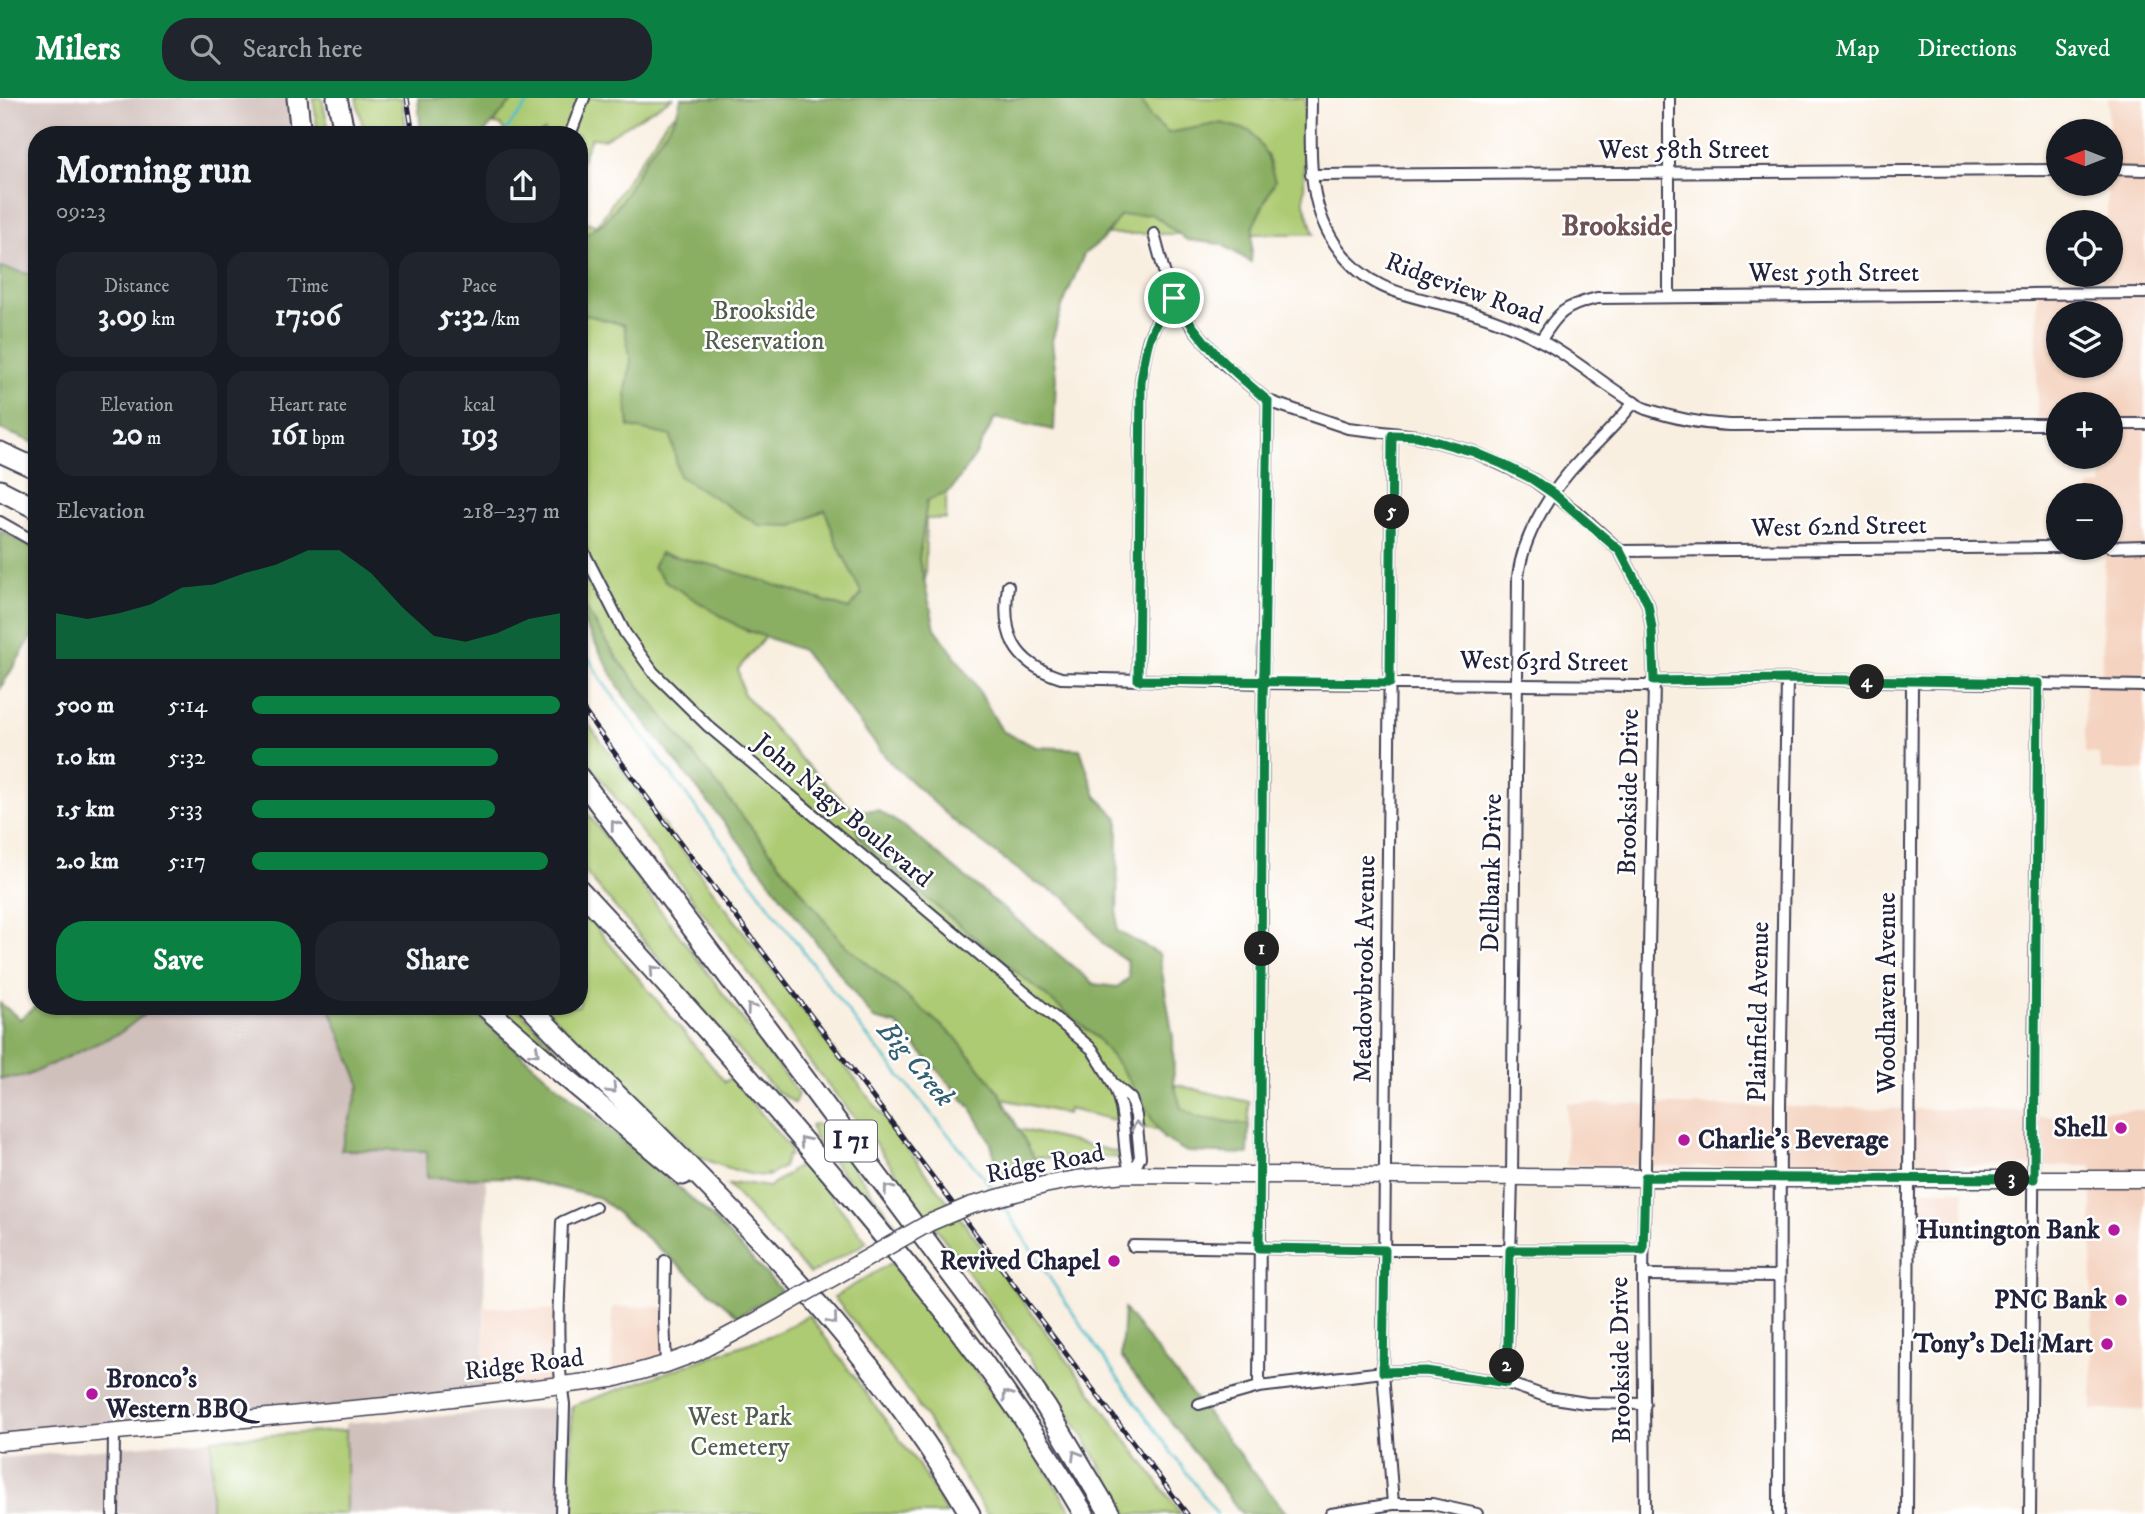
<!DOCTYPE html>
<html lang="en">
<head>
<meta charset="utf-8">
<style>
	:root { --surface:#171b24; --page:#20242c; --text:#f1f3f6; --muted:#9ea1a6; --accent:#0b8043 }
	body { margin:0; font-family:"IM FELL DW Pica",serif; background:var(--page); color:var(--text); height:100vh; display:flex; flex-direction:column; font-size:26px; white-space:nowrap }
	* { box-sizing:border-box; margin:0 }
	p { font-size:23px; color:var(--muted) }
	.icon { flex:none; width:38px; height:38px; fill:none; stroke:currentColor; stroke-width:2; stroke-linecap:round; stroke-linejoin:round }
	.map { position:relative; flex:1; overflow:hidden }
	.side { position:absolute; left:28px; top:28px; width:560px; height:889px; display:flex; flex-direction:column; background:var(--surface); border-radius:28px; box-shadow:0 2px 5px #0004 }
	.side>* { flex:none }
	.needle { width:46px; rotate:270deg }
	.tools { position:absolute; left:2046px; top:21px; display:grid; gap:14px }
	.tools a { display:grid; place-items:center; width:77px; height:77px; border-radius:50%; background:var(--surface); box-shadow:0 2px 5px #0004; font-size:35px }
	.pin { position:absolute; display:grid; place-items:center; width:60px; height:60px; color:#fff; margin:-30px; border:4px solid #fff; border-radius:50%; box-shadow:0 2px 7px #0007 }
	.km { position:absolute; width:35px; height:35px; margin:-18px; border-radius:50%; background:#222; color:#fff; font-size:19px; line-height:35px; text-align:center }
	.round { display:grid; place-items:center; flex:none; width:74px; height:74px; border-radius:28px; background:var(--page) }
	.head { display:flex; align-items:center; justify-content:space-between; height:119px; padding:0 28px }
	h1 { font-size:38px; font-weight:700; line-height:52px }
	.figures { display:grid; grid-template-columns:repeat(3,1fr); gap:10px; height:119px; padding:7px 28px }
	.figures div { display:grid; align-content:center; border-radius:18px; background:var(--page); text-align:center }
	.figures b { font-size:30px; font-weight:700 }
	.figures small { font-size:19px; font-weight:400 }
	.figures p { font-size:19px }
	.chart { height:196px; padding:14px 28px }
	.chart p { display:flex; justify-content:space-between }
	.chart svg { width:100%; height:126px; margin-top:7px; fill:var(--accent); opacity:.7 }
	.cta { display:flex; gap:14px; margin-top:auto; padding:14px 28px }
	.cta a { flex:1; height:80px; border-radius:28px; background:var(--accent); color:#fff; font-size:28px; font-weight:700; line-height:80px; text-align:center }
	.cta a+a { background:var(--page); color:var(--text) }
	ul { padding:0 28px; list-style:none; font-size:23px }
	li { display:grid; grid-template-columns:112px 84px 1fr; align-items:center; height:52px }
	li i { height:18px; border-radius:9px; background:var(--accent) }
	header { display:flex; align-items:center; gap:42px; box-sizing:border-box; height:98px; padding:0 35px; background:var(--accent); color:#fff }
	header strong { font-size:33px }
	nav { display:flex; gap:38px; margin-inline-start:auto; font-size:24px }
	.search { width:490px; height:63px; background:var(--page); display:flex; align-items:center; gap:18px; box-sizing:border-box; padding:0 24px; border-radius:28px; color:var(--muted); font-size:26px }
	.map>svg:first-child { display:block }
	.built { fill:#f4d3c0; fill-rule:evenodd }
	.industrial { fill:#d0c0bc }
	.green { fill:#adcb72; stroke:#687656; stroke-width:2 }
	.forest { fill:#8aaf64; stroke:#566850; stroke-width:2 }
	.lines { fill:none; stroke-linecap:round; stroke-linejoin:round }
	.stream { stroke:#50bdca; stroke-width:2.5 }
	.street-casing { stroke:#424154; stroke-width:14 }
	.secondary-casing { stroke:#424154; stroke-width:19 }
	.highway-casing { stroke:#424154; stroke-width:23 }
	.street { stroke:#fff; stroke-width:10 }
	.secondary { stroke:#fff; stroke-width:16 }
	.highway { stroke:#fff; stroke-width:19 }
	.rail-casing { stroke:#22223b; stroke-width:5 }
	.rail { stroke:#fff; stroke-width:2.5; stroke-dasharray:8; stroke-linecap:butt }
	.secondary-bridge-casing { stroke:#424154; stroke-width:19; stroke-linecap:butt }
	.secondary-bridge { stroke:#fff; stroke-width:16 }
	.oneway { stroke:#9c9ca7 }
	.route-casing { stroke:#fff; stroke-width:14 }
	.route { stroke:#0b8043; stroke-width:9 }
	.poi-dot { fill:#b5179e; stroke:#fff; stroke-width:2.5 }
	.labels { text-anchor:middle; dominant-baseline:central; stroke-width:5; stroke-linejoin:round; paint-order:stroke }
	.shield { fill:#fff; stroke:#646476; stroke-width:2 }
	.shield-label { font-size:24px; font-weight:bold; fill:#22223b }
	.street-label { font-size:26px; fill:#22223b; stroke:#fff }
	.park-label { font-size:26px; fill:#535d4e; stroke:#fff }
	.poi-label { font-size:26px; font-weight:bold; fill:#22223b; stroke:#fff; text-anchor:end }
	.neighbourhood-label { font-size:28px; font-weight:bold; fill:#6e5254; stroke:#fff }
	.water-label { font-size:28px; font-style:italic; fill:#346074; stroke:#fff }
</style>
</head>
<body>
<header>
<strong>Milers</strong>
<div class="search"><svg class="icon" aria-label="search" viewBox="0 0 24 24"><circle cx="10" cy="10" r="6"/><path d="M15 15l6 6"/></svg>Search here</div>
<nav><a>Map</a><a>Directions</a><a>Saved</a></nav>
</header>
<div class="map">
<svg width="2145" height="1416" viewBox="0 0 2145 1416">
	<rect width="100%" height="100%" fill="#fff"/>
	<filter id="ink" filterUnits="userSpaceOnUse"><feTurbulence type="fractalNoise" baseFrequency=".0143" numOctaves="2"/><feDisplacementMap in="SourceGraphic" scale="14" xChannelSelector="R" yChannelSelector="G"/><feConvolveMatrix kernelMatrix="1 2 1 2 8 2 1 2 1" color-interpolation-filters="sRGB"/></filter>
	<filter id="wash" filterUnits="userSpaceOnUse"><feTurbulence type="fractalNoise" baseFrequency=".00686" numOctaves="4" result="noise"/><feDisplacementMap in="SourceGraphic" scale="28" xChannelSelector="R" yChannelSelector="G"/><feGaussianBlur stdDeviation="1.57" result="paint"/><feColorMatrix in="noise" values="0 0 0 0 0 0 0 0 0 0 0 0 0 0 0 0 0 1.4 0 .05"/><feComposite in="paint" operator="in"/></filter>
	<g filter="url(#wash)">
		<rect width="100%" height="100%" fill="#f9efe1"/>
		<g class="built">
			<path d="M2108,0H2145V672H2101L2100,656L2085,655V584H2102L2105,450H2110V397H2089V388L2102,387V359H2110V306H2058V322L2037,321V189L2102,188V177H2110V124H2107V86H2110ZM2058,215H2110V268H2058Z"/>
			<polygon points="1567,1005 2029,1013 2029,1018 2090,1019 2090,1012 2145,1012 2145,1312 2092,1312 2092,1068 1566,1068"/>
			<rect x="1914" y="1092" width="50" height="49"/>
			<polygon points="485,1209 559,1212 561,1288 483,1297"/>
			<polygon points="612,1209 664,1209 666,1266 612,1281"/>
		</g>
		<g class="industrial">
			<polygon points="0,0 297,0 301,37 37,37 37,178 0,169"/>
			<polygon points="155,908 329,908 360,986 427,1053 427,1080 486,1079 483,1297 0,1344 0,981 26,978 120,935"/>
			<polygon points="572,1308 570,1416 346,1416 346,1325"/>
			<polygon points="212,1341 211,1416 0,1416 0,1360"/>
		</g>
		<g class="green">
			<polygon points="313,0 322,0 330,37 318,37"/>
			<polygon points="356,0 402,0 407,37 365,37"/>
			<polygon points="448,0 672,0 604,41 591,40 579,68 579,37 542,37 544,33 537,37 508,37 500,27 468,22"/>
			<polygon points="699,0 1305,0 1304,105 1314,136 950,136 946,421 926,421 923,596 783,518 738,571 743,595 799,659 889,748 1143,979 1249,1004 1248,1049 1241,1052 1068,1011 1067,1016 986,997 863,871 617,560 581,503 579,499 579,121 597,128 667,22"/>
			<path d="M579,613C777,883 984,1146 1181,1416H1128L1085,1341L1038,1271L866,1033L811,966L757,886L579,652Z"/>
			<polygon points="579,704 798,995 795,1005 775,992 719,931 579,767"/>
			<path d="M579,809L725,984L731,979L790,1050V1058H787L783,1069L768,1078L767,1076L766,1078C745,1077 717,1067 698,1058L542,908H579L583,884L579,881Z"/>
			<polygon points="496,908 515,908 599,994 597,998"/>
			<polygon points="816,1026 824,1031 897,1128 888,1132 814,1040 811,1027"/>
			<polygon points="1002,1027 1138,1059 1020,1060"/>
			<polygon points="804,1064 867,1144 810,1176 728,1087 743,1085 769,1089"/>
			<polygon points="891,1165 944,1235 949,1237 1023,1335 1073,1416 987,1416 910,1295 834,1199"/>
			<polygon points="809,1217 919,1368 947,1416 570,1416 572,1308 777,1235"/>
			<polygon points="346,1332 346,1416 211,1416 212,1341"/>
		</g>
		<g class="forest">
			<polygon points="418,0 515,0 482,37 421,37"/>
			<polygon points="681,0 1140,0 1150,19 1168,35 1221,25 1251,33 1267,57 1275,83 1253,128 1251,164 1221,146 1187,142 1152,116 1120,118 1102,142 1084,156 1062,209 1052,243 1056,279 1054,332 995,320 975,358 951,392 927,403 919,461 935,530 975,586 1002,633 1036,649 1080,651 1096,698 1118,720 1117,833 1159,856 1173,940 1174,986 1181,1010 1197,1019 1249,1027 1248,1056 1187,1054 1163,1040 1125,976 1097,940 875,758 858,737 854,722 862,712 877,712 905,729 1094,886 1117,889 1129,880 1127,863 1104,847 1067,800 1036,785 981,744 955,724 889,663 802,552 741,530 666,484 653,469 660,455 720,469 849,511 862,496 836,443 825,412 793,428 759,427 679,378 671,338 629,329 626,294 631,263 624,227 579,215 579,141 604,124 622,102 646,60 676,18"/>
			<polygon points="0,169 37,178 37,346 0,331"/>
			<polygon points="0,432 37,452 37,530 0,591"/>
			<polygon points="581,503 617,560 842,844 955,939 999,994 1040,1071 1001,1079 990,1043 971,1010 897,927 874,921 762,773 623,596 579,516"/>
			<polygon points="0,905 20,921 37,907 155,908 120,935 26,978 0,981"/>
			<polygon points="329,908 467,908 545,977 668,1080 712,1119 782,1193 738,1218 600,1100 514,1079 427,1080 426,1053 341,1052 360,986"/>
			<polygon points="1124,1211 1287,1416 1242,1416 1121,1259"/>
		</g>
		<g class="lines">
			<g class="stream">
				<polyline points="502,37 532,0"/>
				<polyline points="579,544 604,586 858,927 995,1093"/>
				<path d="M1002,1105C1068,1213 1142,1315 1217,1416"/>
			</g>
		</g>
	</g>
	<g filter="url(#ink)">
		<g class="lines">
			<g class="street-casing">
				<g id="street">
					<path d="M1311,0C1311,54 1305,107 1340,153C1368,191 1402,196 1445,207C1477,215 1510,226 1539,242C1566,255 1593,278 1619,295C1627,300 1636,307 1646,311C1673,320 1701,326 1729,327L2058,326"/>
					<polyline points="1669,0 1669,199"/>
					<polyline points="570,37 584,0"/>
					<polyline points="2110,71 2145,72"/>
					<polyline points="1311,77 2058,72"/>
					<polyline points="1154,136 1165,177 1191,227 1222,264 1268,303 1348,330 1417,338 1474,354 1532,381 1582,418 1620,453 1648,506 1652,531 1654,583 1643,1177 1645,1416"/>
					<path d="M1541,242C1558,214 1565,208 1597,200L2145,195"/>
					<polyline points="2110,326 2145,326"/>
					<polyline points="1392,337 1383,1274 1393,1406"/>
					<polyline points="0,424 37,445"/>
					<path d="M579,445L625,535L653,574L708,628L1092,951C1103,969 1115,985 1120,1006C1126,1028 1122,1057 1132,1076L1140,1059L1136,1018L1131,1001L1114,986"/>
					<polyline points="2110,449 2145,448"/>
					<polyline points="1620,453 2058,449"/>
					<path d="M1008,488C1001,536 1013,565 1061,580L1264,585L1647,588L1654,583L1787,581L2145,588"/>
					<path d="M1138,582L1141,284C1146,245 1148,231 1174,200"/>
					<polyline points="1133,1148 1385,1152 1643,1152"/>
					<polyline points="665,1163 664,1221 666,1266"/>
					<polyline points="1643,1177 1779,1178"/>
					<path d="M1507,1285L1512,1079L1518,479C1523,436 1552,391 1582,360C1600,342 1618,325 1634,304"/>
					<polyline points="1259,1289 1263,596 1268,303"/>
					<polyline points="1199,1306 1259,1289 1383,1274 1426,1273 1507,1285 1548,1299 1586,1305 1645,1306"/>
					<polyline points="113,1416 114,1333"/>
					<path d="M561,1416L564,1306C554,1246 560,1184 562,1124L595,1109"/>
					<polyline points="1331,1416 1393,1406 1432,1406 1477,1416"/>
					<polyline points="1779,1416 1780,1008 1787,581"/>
					<polyline points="1907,1416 1912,585"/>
					<polyline points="2030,1416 2038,585"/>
				</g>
			</g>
			<g class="secondary-casing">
				<g id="secondary">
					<polyline points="1044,1087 1076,1081 1125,1076 1780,1081 2145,1081"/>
					<polyline points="0,1344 385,1308 612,1281 666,1266 696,1255 760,1221"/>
				</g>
			</g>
			<g class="highway-casing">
				<g id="highway">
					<polyline points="297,0 301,37"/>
					<polyline points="337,0 345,37"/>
					<polyline points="0,354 37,371"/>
					<polyline points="0,392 37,411"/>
					<polyline points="579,679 978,1212 1046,1309 1110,1416"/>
					<path d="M579,791C674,893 766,998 856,1105C939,1204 1019,1304 1084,1416"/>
					<polyline points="484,908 556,971 683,1077"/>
					<path d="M529,908C575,958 625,1003 672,1051C783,1163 891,1278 970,1416"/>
				</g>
			</g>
			<use href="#street" class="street"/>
			<use href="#secondary" class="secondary"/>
			<use href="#highway" class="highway"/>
			<g class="rail-casing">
				<g id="rail">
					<polyline points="407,0 413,37"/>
					<polyline points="579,606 667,727 1187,1416"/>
				</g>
			</g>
			<use href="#rail" class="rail"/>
			<g class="secondary-bridge-casing">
				<polyline id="secondary-bridge" points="760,1221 929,1125 969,1108 1044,1087"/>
			</g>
			<use href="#secondary-bridge" class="secondary-bridge"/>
		</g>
		<defs><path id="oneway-chevron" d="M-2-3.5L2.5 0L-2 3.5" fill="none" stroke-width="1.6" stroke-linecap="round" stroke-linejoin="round" transform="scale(1.75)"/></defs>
		<g class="oneway">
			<use href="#oneway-chevron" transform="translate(615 727) rotate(-127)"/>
			<use href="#oneway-chevron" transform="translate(654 872) rotate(-132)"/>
			<use href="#oneway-chevron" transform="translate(751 910) rotate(-127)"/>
			<use href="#oneway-chevron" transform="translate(535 954) rotate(41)"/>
			<use href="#oneway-chevron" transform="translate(612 991) rotate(45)"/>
			<use href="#oneway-chevron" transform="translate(1137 1028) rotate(-100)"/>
			<use href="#oneway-chevron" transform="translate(804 1043) rotate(-130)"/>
			<use href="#oneway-chevron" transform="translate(888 1091) rotate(-127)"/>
			<use href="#oneway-chevron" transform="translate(833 1222) rotate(50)"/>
			<use href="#oneway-chevron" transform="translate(1007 1297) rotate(-125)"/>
			<use href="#oneway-chevron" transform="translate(1076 1357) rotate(-121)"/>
		</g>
	</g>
	<g class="lines" filter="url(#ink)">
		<g class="route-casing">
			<path id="route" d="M1174,200C1201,246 1228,269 1268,303L1264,571L1263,596L1259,1150L1385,1152L1383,1274L1426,1273L1507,1285L1510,1152H1643L1645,1079L2034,1081L2038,585L1787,581L1654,583L1652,531L1648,506L1620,453L1554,396L1532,381L1500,365L1474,354L1417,338L1392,337L1390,585L1138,582L1141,284C1147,245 1148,231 1174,200"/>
		</g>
		<use href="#route" class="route"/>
	</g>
	<g class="poi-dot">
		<circle cx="2121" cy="1030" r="7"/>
		<circle cx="1684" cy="1042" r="7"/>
		<circle cx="2114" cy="1132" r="7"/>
		<circle cx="1114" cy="1163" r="7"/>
		<circle cx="2121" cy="1202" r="7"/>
		<circle cx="2107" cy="1246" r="7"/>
		<circle cx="92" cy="1296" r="7"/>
	</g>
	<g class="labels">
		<rect class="shield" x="825" y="1022.5" width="52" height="41" rx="5"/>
		<g class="shield-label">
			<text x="851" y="1043">I 71</text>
		</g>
		<g class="street-label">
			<text x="1684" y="52">West 58th Street</text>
			<text x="1834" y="175">West 59th Street</text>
			<text transform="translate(1464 191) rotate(20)">Ridgeview Road</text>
			<text transform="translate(1839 429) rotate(-1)">West 62nd Street</text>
			<text transform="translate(1544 564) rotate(1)">West 63rd Street</text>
			<text transform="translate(1629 694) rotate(-89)">Brookside Drive</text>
			<text transform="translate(843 713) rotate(40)">John Nagy Boulevard</text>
			<text transform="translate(1492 775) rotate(-89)">Dellbank Drive</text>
			<text transform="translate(1365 871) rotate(-89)">Meadowbrook Avenue</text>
			<text transform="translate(1887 895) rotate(-90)">Woodhaven Avenue</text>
			<text transform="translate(1759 914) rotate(-89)">Plainfield Avenue</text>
			<text transform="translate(1045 1066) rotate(-11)">Ridge Road</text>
			<text transform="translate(1621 1262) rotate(-91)">Brookside Drive</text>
			<text transform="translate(524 1267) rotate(-7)">Ridge Road</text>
		</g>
		<g class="park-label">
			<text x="764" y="213">Brookside<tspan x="764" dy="30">Reservation</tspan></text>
			<text x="740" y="1319">West Park<tspan x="740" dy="30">Cemetery</tspan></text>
		</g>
		<g class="poi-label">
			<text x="2107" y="1030">Shell</text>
			<text x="1698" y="1042" text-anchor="start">Charlie's Beverage</text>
			<text x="2100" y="1132">Huntington Bank</text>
			<text x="1100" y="1163">Revived Chapel</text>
			<text x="2107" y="1202">PNC Bank</text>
			<text x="2093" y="1246">Tony's Deli Mart</text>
			<text x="106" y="1281" text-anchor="start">Bronco’s<tspan x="106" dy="30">Western BBQ</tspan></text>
		</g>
		<g class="neighbourhood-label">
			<text x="1617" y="128">Brookside</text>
		</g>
		<g class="water-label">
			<text transform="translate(916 966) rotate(50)">Big Creek</text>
		</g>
	</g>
</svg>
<div class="tools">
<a><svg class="needle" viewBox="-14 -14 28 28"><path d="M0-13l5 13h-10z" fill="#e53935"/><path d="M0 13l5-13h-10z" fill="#9ea1a6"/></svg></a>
<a><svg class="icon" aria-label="locate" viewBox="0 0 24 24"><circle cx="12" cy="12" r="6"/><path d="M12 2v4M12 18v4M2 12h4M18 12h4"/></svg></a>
<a><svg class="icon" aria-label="layers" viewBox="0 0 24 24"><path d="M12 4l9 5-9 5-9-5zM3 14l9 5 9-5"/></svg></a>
<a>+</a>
<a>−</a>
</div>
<div class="pin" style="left:1174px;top:200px;background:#1e9e55"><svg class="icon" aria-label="arrive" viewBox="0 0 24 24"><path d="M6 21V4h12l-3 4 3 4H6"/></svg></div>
<b class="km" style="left:1262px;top:851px">1</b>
<b class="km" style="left:1507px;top:1268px">2</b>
<b class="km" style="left:2012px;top:1081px">3</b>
<b class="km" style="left:1867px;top:584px">4</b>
<b class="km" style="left:1392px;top:414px">5</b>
<section class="side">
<div class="head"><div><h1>Morning run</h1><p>09:23</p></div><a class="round"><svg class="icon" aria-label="share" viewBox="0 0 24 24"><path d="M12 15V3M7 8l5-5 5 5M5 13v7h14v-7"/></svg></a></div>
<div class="figures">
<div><p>Distance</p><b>3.09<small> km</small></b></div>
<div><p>Time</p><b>17:06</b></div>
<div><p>Pace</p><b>5:32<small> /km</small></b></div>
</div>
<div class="figures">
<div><p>Elevation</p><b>20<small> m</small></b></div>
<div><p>Heart rate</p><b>161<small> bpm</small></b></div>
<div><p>kcal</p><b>193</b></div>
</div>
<div class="chart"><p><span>Elevation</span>218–237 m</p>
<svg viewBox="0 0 160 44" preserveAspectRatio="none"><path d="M0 44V28L10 30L20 28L30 25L40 19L50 18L60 14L70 11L80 6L90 6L100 14L110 26L120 36L130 38L140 35L150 30L160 28V44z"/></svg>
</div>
<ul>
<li><b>500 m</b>5:14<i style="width:100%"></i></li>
<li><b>1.0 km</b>5:32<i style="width:80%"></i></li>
<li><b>1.5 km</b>5:33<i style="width:79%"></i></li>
<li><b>2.0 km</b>5:17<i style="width:96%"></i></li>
</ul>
<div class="cta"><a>Save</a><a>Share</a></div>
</section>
</div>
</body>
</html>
